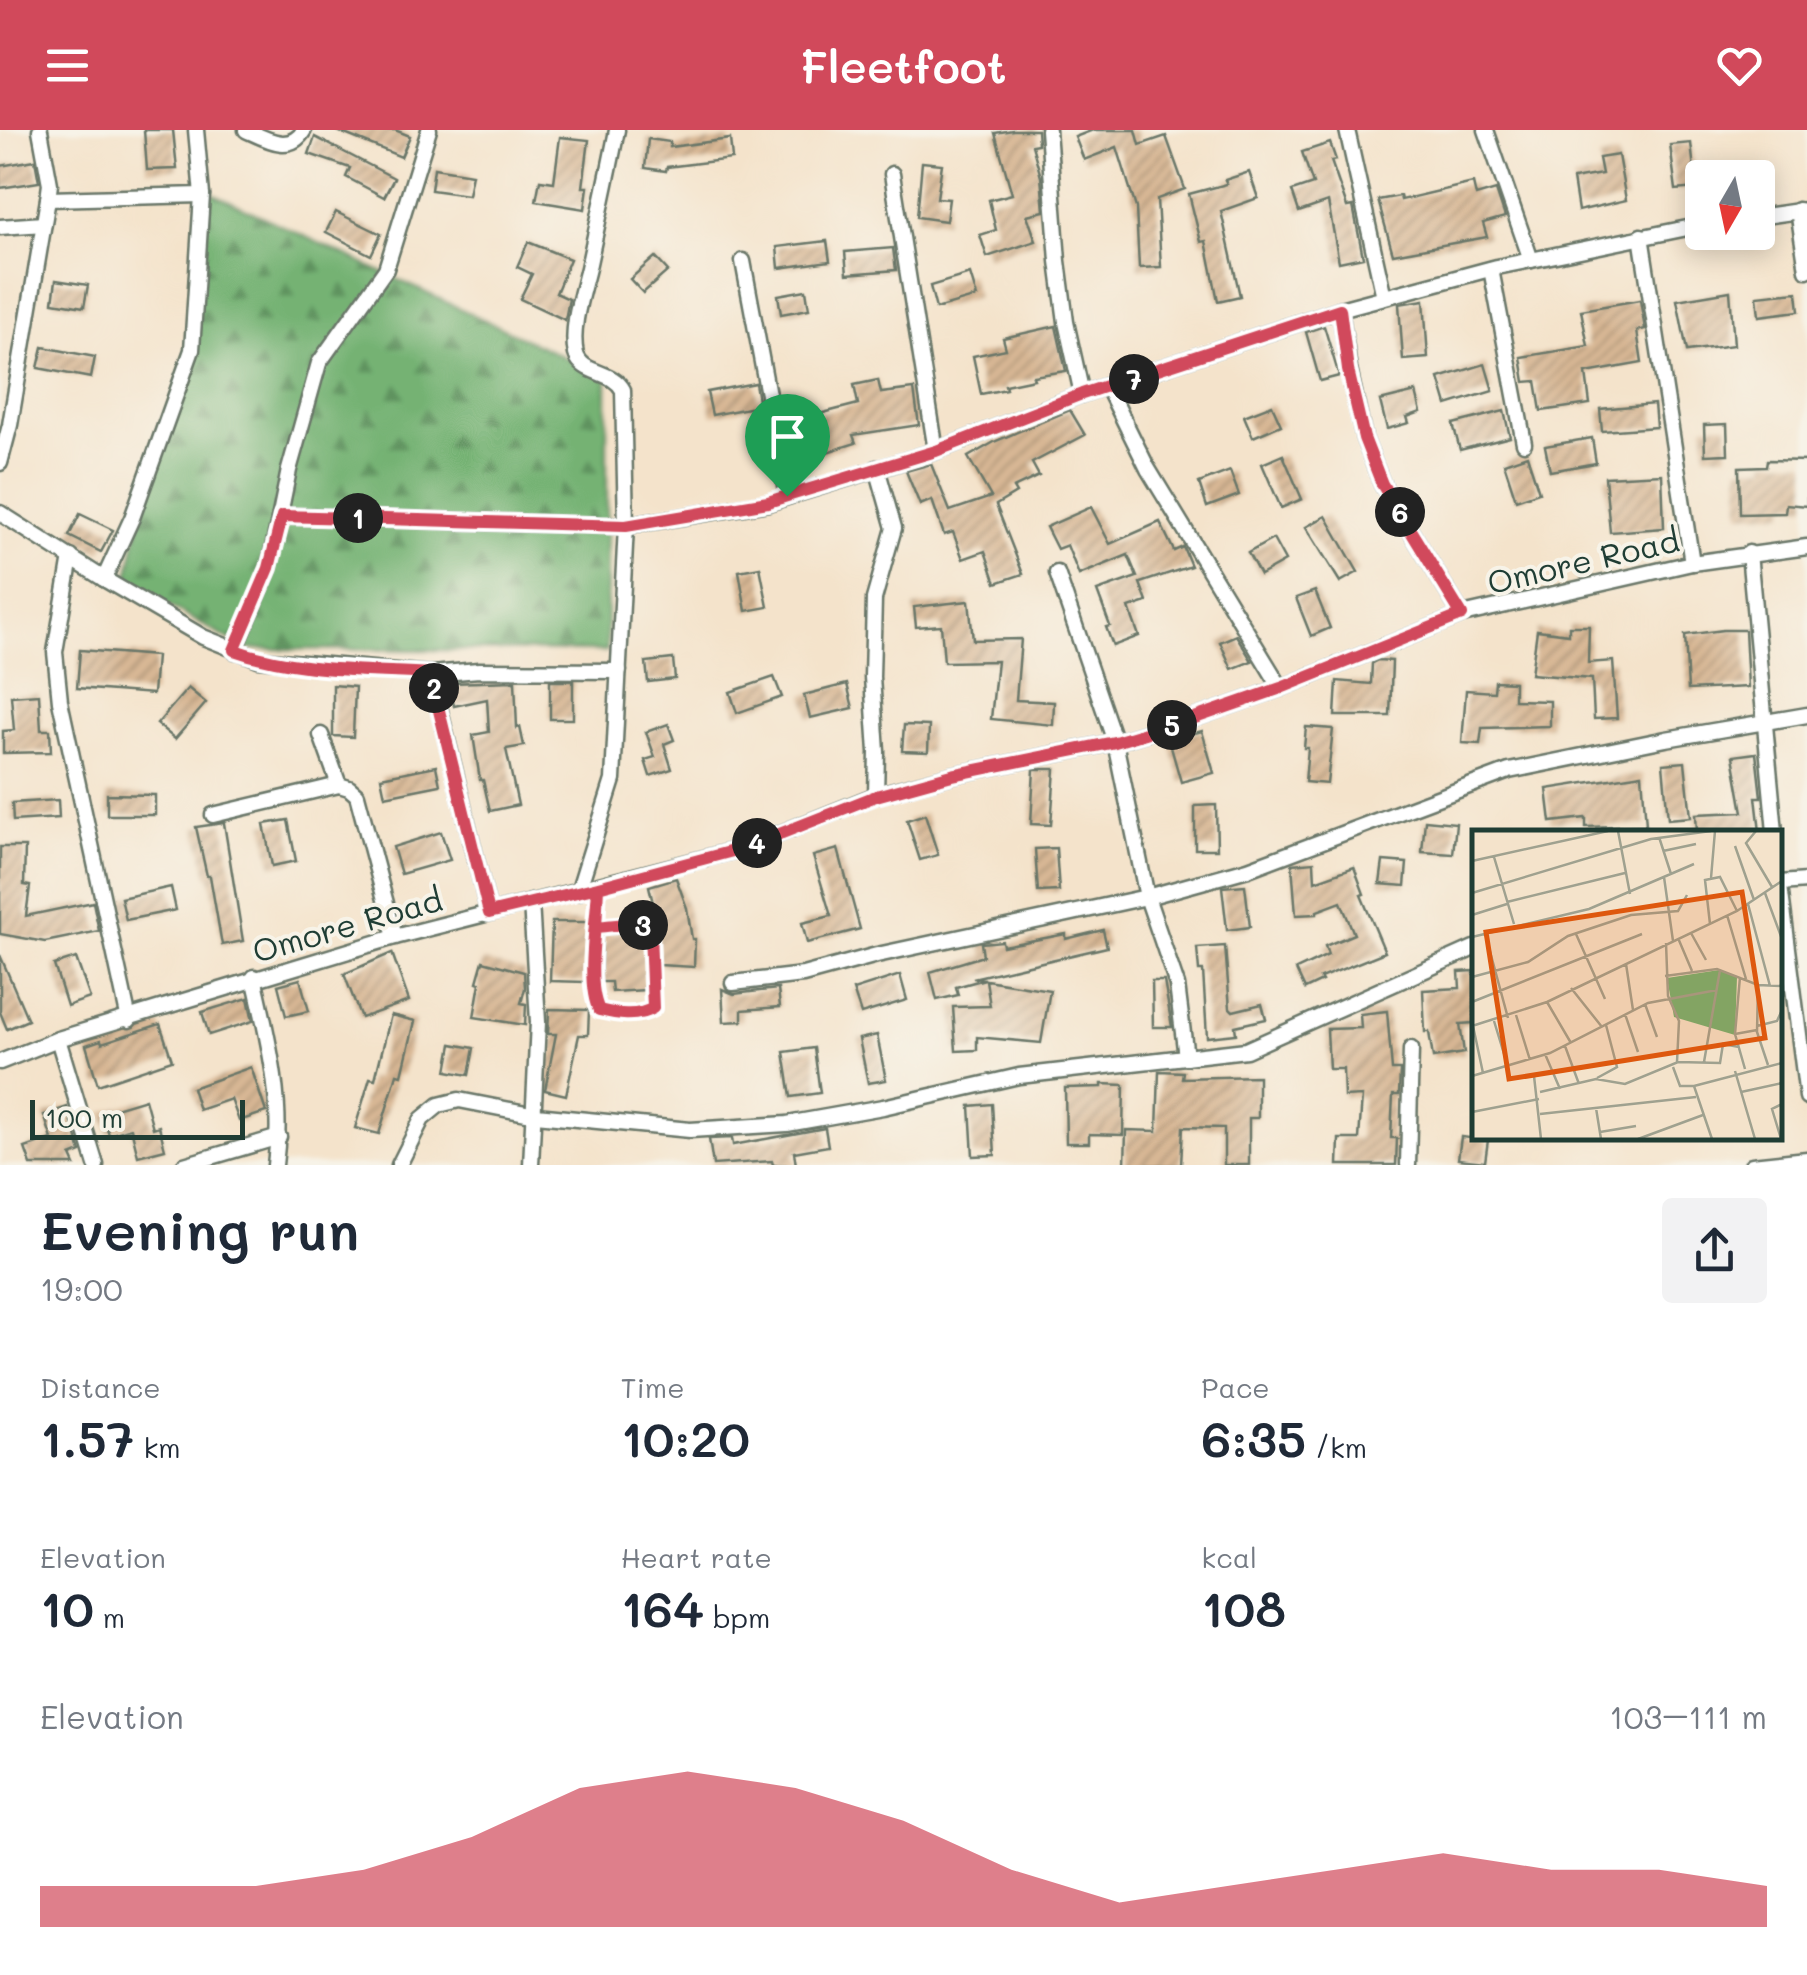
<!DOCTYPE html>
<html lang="en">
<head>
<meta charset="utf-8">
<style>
	:root { --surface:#fff; --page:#f2f2f3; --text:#1f2937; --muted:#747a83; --accent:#d1495b }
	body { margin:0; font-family:Mali,sans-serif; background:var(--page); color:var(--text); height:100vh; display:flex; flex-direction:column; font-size:38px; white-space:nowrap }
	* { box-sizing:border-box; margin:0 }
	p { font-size:32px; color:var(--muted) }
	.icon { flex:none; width:55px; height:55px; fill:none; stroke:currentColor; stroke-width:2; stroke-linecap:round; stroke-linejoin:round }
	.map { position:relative; height:1035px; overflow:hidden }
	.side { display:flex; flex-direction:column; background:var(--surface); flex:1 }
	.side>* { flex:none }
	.needle { width:65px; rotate:189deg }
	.controls { position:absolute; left:1685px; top:30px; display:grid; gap:20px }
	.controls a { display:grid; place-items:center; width:90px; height:90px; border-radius:10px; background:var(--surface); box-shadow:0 5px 25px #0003; font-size:50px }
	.scale { position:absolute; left:30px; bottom:25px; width:215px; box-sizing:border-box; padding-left:10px; border:5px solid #1f3d34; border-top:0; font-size:28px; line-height:35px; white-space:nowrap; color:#1f3d34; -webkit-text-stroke:8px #f7f3e8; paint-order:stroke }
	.pin { position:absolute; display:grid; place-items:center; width:85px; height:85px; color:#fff; margin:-102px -42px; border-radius:50% 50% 50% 0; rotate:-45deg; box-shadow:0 0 10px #0007 }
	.pin .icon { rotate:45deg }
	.km { position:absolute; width:50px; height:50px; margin:-25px; border-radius:50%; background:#222; color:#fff; font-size:28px; line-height:50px; text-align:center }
	.round { display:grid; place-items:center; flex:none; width:105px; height:105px; border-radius:10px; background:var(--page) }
	.head { display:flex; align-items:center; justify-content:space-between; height:170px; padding:0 40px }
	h1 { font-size:55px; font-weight:600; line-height:75px }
	.figures { display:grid; grid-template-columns:repeat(3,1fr); gap:15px; height:170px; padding:10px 40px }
	.figures div { display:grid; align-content:center }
	.figures b { font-size:50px; font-weight:600 }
	.figures small { font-size:28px; font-weight:400 }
	.figures p { font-size:28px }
	.chart { height:280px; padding:20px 40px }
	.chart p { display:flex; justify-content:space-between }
	.chart svg { width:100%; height:180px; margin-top:10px; fill:var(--accent); opacity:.7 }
	header { display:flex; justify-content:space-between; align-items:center; height:130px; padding:0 40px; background:var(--accent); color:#fff; font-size:45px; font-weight:600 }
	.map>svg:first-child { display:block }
	.forest { fill:url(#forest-firs); stroke:#4a7854; stroke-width:2.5 }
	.building { fill:url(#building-hatch) }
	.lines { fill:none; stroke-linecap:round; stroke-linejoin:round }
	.lane-casing { stroke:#6a7769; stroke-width:12 }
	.street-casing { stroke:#6a7769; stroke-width:19 }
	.lane { stroke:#fff; stroke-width:8 }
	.street { stroke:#fff; stroke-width:14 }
	.route-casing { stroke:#fff; stroke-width:20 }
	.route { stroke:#d1495b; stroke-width:12 }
	.labels { text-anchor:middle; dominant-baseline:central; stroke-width:8; stroke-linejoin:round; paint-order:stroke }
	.street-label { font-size:32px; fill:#1f3d34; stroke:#f7f3e8 }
	.inset-road { fill:none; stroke:#9fa18f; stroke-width:2.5 }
	.view { fill:#de580e; fill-opacity:0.15; stroke:#de580e; stroke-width:5 }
	.inset-edge { fill:none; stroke:#1f3d34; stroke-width:5 }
</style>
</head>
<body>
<header><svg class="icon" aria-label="menu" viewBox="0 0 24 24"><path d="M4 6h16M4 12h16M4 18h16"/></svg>Fleetfoot<svg class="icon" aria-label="heart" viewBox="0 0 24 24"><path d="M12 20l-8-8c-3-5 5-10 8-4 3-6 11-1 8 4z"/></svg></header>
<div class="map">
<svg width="1807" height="1035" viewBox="0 0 1807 1035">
	<defs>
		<pattern id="forest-firs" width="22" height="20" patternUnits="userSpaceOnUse" patternTransform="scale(2.5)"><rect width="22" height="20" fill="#74b273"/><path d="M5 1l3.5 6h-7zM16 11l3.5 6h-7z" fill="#5f925f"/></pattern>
		<pattern id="building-hatch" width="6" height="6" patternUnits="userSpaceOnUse" patternTransform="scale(2.5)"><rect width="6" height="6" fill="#d8b794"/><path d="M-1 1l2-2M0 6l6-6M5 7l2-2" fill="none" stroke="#af967a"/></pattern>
	</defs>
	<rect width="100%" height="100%" fill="#f7f3e8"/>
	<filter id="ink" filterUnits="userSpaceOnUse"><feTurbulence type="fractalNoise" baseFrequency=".01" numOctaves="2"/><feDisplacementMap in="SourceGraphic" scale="20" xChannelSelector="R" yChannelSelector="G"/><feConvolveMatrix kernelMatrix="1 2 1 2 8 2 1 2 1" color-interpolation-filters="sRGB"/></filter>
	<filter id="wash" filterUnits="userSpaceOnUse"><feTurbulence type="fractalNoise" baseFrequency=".0048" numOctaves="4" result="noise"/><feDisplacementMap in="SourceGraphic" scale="40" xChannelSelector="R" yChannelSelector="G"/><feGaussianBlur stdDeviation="2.25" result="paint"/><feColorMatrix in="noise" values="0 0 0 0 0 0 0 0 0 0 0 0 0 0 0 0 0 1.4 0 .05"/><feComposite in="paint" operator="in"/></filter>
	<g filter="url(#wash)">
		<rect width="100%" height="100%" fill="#f4e3cb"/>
		<polygon class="forest" points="203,59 607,247 607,521 245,519 127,452 137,403 190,220"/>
		<g id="blocks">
			<g class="building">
				<polygon points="144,0 173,0 177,39 147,40"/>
				<polygon points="335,0 395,0 410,6 401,27"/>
				<polygon points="1013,0 1037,0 1038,14 1032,15 1041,47 1044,81 1027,85 1036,111 987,127 980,105 996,100 989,70 1012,64 995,3"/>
				<polygon points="1093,0 1136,0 1140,15 1166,6 1185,59 1157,69 1161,137 1139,138 1136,78 1117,17 1084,30 1075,7"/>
				<polygon points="315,7 394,48 384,67 346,47 350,38 309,24"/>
				<polygon points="560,7 589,10 583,57 588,57 585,79 536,71 540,50 554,52"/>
				<polygon points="648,9 670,12 670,17 730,9 732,29 667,37 666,41 645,38"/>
				<polygon points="1330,13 1336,30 1331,31 1347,77 1353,76 1363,127 1339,132 1328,72 1299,82 1292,61 1313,54 1302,22"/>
				<polygon points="1691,13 1696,58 1676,60 1670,15"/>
				<polygon points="1618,25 1626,70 1578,81 1573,49 1602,44 1599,28"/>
				<polygon points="35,30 39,52 0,58 0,36"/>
				<polygon points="922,32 942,34 937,68 949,69 946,91 917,87"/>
				<polygon points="434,38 472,44 468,65 431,60"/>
				<polygon points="1249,42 1258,68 1221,81 1240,166 1218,171 1206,111 1201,112 1189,64 1227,54 1225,50"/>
				<polygon points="1473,53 1476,66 1496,60 1505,87 1483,93 1487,107 1393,124 1378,70 1400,66 1401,70"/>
				<polygon points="336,82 381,104 371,125 326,102"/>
				<polygon points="827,111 830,131 779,138 777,117"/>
				<polygon points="528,112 570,129 556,163 569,169 565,190 520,169 532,144 517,137"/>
				<polygon points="893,118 896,140 847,144 845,122"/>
				<polygon points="655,127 668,141 643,163 630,149"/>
				<polygon points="970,144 977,167 936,179 930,156"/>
				<polygon points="56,150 88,155 84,177 53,172"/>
				<polygon points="806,160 809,179 781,184 778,165"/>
				<polygon points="1730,161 1734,215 1687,221 1677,170"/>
				<polygon points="1797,162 1799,181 1759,186 1757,166"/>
				<polygon points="1424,170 1428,228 1403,230 1399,174"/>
				<polygon points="1640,170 1645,199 1637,201 1642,233 1586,243 1590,274 1541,281 1536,251 1525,252 1521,227 1588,216 1581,180"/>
				<polygon points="1056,196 1066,241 1033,246 1034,249 1005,255 1006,259 981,264 973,226 1006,219 1003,208"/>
				<polygon points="1324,196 1339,246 1320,251 1306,202"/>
				<polygon points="43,217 95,227 91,248 38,238"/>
				<polygon points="1485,234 1493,261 1447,275 1439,248"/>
				<polygon points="878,250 881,263 914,259 919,295 853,305 856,313 808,328 796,290 858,274 854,255"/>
				<polygon points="755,253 759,276 712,285 707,262"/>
				<polygon points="1416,262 1421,282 1407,287 1409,293 1387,299 1380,271"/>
				<polygon points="1654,274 1656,297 1602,301 1600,279"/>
				<polygon points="1272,275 1281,295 1253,307 1244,286"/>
				<polygon points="1070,280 1085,305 1032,333 1039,346 1013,358 1016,363 996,375 1023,444 996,453 985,421 963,429 953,402 944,405 932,370 920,375 906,341 931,334 950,381 991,367 968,327 996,311"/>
				<polygon points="1504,281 1510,307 1460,320 1453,294"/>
				<polygon points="1727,294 1728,324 1705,325 1704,295"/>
				<polygon points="1592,308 1596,333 1550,341 1545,316"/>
				<polygon points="1283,325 1302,369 1281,378 1262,334"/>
				<polygon points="1527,325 1539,362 1516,370 1504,333"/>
				<polygon points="1767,330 1807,331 1807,376 1786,374 1785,383 1740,384 1739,337 1766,336"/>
				<polygon points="1230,341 1239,365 1207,377 1199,353"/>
				<polygon points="1662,344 1664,398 1610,402 1605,347"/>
				<polygon points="1091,377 1110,414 1160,392 1174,421 1183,417 1191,436 1140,453 1147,472 1129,478 1139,506 1113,516 1106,497 1110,496 1097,461 1137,447 1128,425 1079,445 1067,415 1057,419 1046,397"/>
				<polygon points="80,384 113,400 101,422 69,406"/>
				<polygon points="1326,386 1358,442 1340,452 1306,397"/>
				<polygon points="1273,409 1285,431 1260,445 1248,423"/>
				<polygon points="760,437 768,477 746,481 739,441"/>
				<polygon points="1315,461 1330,498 1311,506 1296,468"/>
				<polygon points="969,471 973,510 1021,509 1016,570 1054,572 1053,595 991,589 997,531 944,532 941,495 916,497 914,477"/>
				<polygon points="1569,496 1589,496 1588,533 1613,531 1617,588 1594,589 1592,549 1531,544 1537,500 1569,504"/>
				<polygon points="1723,500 1745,500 1748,557 1688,560 1685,505"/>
				<polygon points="1236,505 1252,531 1232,539 1220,512"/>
				<polygon points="80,520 156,526 153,564 77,558"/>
				<polygon points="673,529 675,549 648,552 646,532"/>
				<polygon points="1378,530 1392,531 1390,586 1335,586 1337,551 1371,554 1372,533"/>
				<polygon points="774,547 782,567 737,583 730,562"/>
				<polygon points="515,551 517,598 520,597 524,616 506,619 518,675 490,681 483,650 480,650 473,605 489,602 487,569 454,576 449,553"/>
				<rect x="550" y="551" width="23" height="38"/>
				<polygon points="1495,551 1514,552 1514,570 1550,571 1550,596 1482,598 1480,614 1462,613 1466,560 1494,562"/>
				<polygon points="847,554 853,578 810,588 804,565"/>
				<polygon points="333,555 355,557 353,607 333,606"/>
				<polygon points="188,558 206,573 175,609 157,594"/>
				<polygon points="39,564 41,600 50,600 51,622 3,623 3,601 14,600 11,566"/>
				<polygon points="668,594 674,610 664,614 672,639 650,646 645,630 655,627 646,602"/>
				<polygon points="904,595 929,596 928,622 902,621"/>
				<polygon points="1306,597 1333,599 1327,654 1305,652 1308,618 1304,618"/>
				<polygon points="1202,601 1214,643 1181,652 1169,610"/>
				<polygon points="1756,623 1761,667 1756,667 1760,702 1697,702 1696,684 1743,682 1733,626"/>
				<polygon points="1685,632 1691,687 1668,689 1663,634"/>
				<polygon points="436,636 440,655 385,666 381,647"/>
				<polygon points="1034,639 1055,639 1051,695 1031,694"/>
				<polygon points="1642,644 1646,695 1586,697 1586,688 1551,692 1547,659"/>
				<polygon points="107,664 155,665 155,685 107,685"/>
				<polygon points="58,670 59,688 13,691 12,673"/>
				<polygon points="1216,675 1217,719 1195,719 1195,676"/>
				<polygon points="925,684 938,725 920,730 907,690"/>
				<polygon points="288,690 296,731 272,736 264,694"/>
				<polygon points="1425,690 1456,693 1453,724 1422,722"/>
				<polygon points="224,693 243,811 222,815 210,746 207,746 196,697"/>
				<polygon points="441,702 450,730 401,744 393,717"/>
				<polygon points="0,717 25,717 24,755 30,756 26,786 93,772 99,801 45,812 0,804"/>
				<polygon points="1056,718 1059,761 1038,762 1035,719"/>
				<polygon points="838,719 860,799 807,813 802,793 831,786 813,726"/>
				<polygon points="1383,731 1407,733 1405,756 1380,754"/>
				<polygon points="1314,732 1315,751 1354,737 1364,764 1361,765 1385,822 1320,848 1322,851 1305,859 1296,840 1328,825 1325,816 1354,804 1341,772 1317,781 1317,784 1296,785 1292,734"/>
				<polygon points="676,748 687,778 692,809 695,809 694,837 659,835 656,799 659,799 649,756"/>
				<polygon points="1245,755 1250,797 1227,800 1222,757"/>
				<polygon points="171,757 176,780 126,790 121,768"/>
				<polygon points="552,792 588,792 585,852 550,851"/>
				<polygon points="1103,800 1107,817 973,848 985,849 956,857 958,865 937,870 930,842 983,826 981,813 1002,811 1003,816 1066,804 1066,809"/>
				<polygon points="625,802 643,807 645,860 612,862 611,852 600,852 602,804"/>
				<polygon points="1225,816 1230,878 1233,881 1262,874 1266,889 1235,896 1236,904 1207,907 1203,841 1199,841 1197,818"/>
				<polygon points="392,823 409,871 361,888 344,844"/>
				<polygon points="0,825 28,890 7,899 0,882"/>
				<polygon points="76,828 90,868 67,876 54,835"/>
				<polygon points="483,831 524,842 525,858 521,873 526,874 525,895 474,887 480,853 477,852"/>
				<polygon points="1474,841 1474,893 1460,894 1464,923 1433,928 1429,902 1425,902 1423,860 1460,858 1459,842"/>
				<polygon points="900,845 907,870 861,884 853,860"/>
				<polygon points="300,849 309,881 286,886 278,855"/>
				<polygon points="986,850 1050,860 1041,913 977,907 977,920 956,921 953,877 990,876"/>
				<polygon points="1152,851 1164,851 1172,897 1153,897"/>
				<polygon points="722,859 734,864 778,859 780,877 742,880 742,891 724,892"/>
				<polygon points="248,868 253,891 209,905 202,882"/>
				<polygon points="549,879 589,880 588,905 579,905 566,965 545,960 556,904 548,904"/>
				<polygon points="1387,881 1392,940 1400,940 1399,965 1393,965 1391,1008 1397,1008 1396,1035 1338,1035 1339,1009 1359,1009 1362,966 1344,967 1343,939 1329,939 1327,899 1361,898 1360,884"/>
				<polygon points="391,885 415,891 402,945 397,944 379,1004 355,998 370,948 375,949"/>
				<polygon points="160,894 172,930 98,955 86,915 101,910 102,913"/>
				<polygon points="877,905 886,950 868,953 859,909"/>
				<polygon points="452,914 474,918 469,945 447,941"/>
				<polygon points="814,918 820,963 791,967 784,922"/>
				<polygon points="251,937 266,982 239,991 231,969 199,980 192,958"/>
				<polygon points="1159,941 1183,942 1182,948 1258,946 1258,988 1249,988 1249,1035 1224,1035 1224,998 1183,997 1181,1035 1125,1035 1126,1000 1157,1001"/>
				<polygon points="1102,954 1124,955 1123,1005 1089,1004 1089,1013 1066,1013 1065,958 1102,957"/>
				<polygon points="145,969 153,998 159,996 165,1019 138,1026 131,998 109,1005 102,982"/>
				<polygon points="992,974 995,1025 973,1026 970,976"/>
				<polygon points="67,977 81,1022 71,1026 75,1035 31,1035 25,1018 52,1009 44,985"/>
				<polygon points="825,998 828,1016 794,1022 796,1035 773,1035 772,1031 713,1035 709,1009 732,1008 733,1015"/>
				<polygon points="1461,1007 1488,1010 1485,1032 1458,1029"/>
			</g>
		</g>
	</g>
	<g filter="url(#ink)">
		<use href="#blocks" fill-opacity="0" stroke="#6a7769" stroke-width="2.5"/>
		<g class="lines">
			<g class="lane-casing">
				<path id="lane" d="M596,797C614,796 637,789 650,803L653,878C637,888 616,884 599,880C585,854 597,788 598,757"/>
			</g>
			<g class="street-casing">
				<g id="street">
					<path d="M246,0C266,9 290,24 304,0"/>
					<polyline points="1048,0 1058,131 1066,192 1082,264"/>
					<polyline points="1347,0 1384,167"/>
					<polyline points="1486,0 1531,130"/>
					<polyline points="892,44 936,321"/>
					<polyline points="48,69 202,65 196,0"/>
					<polyline points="1798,80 1807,140"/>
					<polyline points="1758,87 1806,80"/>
					<polyline points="0,97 44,94"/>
					<polyline points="1641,106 1692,433"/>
					<polyline points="743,131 787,366"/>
					<polyline points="1491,139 1524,313"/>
					<polyline points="1340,179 1349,239 1364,308 1382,354 1462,485"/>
					<polyline points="1108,258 1148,339 1281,558"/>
					<polyline points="0,333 10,295 48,69 50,54 40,0"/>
					<polyline points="0,383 104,449 203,507 258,529 431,544 479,540 619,541"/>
					<polyline points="282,386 626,396 768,373 936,321 1082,264 1340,179 1497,137 1702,95"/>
					<polyline points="1749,423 1775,702"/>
					<polyline points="71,427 55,522 60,571 129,890"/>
					<polyline points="1057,443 1115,612 1147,767 1177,855 1186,927"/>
					<polyline points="104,449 132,388 192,220 202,65"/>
					<polyline points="235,521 269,438 289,340 319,233 386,139 429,0"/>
					<polyline points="431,544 489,783"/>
					<polyline points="321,605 339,655"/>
					<polyline points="876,665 877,622 872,547 874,469 894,398 877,338"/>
					<polyline points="213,685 339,655 349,658 357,665 395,807"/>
					<polyline points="1780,753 1807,751"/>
					<polyline points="1780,756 1807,967"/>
					<path d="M578,762L613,650L626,396L623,260C613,240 582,245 576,224C570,198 582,163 588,138C598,92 608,46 617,0"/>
					<polyline points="531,772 538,892 531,1035"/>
					<path d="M254,847C268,909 284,972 275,1035"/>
					<polyline points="733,853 803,845 877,825 1147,767 1248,739 1509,641 1666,609 1807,585"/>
					<polyline points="58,909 96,1035"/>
					<polyline points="0,932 58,909 395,807 744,718 876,665 952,645 1115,612 1186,591 1281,558 1462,485 1692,433 1807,417"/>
					<polyline points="184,1035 279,1007"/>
					<polyline points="399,1035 422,989 439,975 459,970 536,985 690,1000 787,994 883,977 1019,946 1246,920 1474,818"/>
					<polyline points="1408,1035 1411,919"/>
					<polyline points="1752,1035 1807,1029"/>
				</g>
			</g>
			<use href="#lane" class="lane"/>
			<use href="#street" class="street"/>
		</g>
	</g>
	<g class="lines" filter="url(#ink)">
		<g class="route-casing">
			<path id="route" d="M787,366L768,372L626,396L282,386L269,438L234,520C296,542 366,540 430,544L489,783L598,757L596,797C614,796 636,789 650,803L653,878C637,888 616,884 599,880C585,853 597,789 598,757L744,718L876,666L952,645L1115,612L1186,591L1281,558L1462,485L1382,354L1364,308L1348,240L1340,179L1082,264L936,321L787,366"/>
		</g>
		<use href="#route" class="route"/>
	</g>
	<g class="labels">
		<g class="street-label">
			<text transform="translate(1583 430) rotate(-13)">Omore Road</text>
			<text transform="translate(347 794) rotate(-16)">Omore Road</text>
		</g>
	</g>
	<g transform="translate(1472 700)">
		<rect width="310" height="310" fill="#f4e3cb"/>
		<path d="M247,140L265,147L263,205L202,187L195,148Z" fill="#74b273"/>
		<path class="inset-road" d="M146,1L158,64M284,1L274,13L300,57M187,7L199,44M263,16L282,70M191,21L224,14M22,27L42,94M0,31L136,1M192,47L201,111M239,48L243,1M0,63L179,9L239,1M293,63L310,109M35,72L153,43M276,74L298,156M0,85L35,74M255,85L274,149M238,94L233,50L248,47L265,81M13,103L36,188M219,103L234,130M104,104L133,169M0,107L117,79L222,34M206,108L220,141M194,113L196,166L207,191L205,232M154,134L161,180M193,146L245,139L286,155L310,156M0,147L56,132L96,106L159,85L206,81L215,65M286,155L285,202L296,235M99,158L130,197M0,172L170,104M75,172L99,213M173,174L185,207M153,184L166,222M44,185L58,230M22,191L36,237M0,196L75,172L265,81L310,51M1,196L11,243M285,196L305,191L310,180M263,204L268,147M93,216L107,254M73,224L88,259M232,232L248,140M201,237L208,256H222L240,309M273,239L263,204L285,200M263,241L283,309M0,246L78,223L176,173L245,160M62,246L69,309M125,248L145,237L134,195M222,256L310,233M68,262L124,249L153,254L206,232L248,233L251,214L267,217M269,262L310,253M124,278L129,309M0,282L67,269M68,284L224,267M128,302L164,296M166,309L231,285M309,309L300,279L310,274"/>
		<path class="view" d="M270,62L293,208L37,249L14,102Z"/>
		<rect width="310" height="310" class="inset-edge"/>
	</g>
</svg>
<div class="controls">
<a><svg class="needle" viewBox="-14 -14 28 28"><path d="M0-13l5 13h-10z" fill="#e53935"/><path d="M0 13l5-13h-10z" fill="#747a83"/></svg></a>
</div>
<div class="scale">100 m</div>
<div class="pin" style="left:787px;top:366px;background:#1e9e55"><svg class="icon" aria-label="arrive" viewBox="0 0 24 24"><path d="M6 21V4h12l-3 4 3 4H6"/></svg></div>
<b class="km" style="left:358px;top:388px">1</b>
<b class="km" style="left:434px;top:558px">2</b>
<b class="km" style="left:643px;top:795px">3</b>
<b class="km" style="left:757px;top:713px">4</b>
<b class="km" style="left:1172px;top:595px">5</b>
<b class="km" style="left:1400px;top:382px">6</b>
<b class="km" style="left:1134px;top:249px">7</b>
</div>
<section class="side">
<div class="head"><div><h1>Evening run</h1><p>19:00</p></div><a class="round"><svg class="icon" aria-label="share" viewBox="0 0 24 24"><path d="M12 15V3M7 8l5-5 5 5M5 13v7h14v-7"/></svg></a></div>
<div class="figures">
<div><p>Distance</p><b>1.57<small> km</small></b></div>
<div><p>Time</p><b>10:20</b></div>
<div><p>Pace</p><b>6:35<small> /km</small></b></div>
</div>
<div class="figures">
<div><p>Elevation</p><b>10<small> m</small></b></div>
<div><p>Heart rate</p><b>164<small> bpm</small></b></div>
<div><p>kcal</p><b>108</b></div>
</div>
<div class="chart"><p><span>Elevation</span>103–111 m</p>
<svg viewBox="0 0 160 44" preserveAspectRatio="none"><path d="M0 44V34L10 34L20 34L30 30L40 22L50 10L60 6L70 10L80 18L90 30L100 38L110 34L120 30L130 26L140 30L150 30L160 34V44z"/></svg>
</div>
</section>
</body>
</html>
